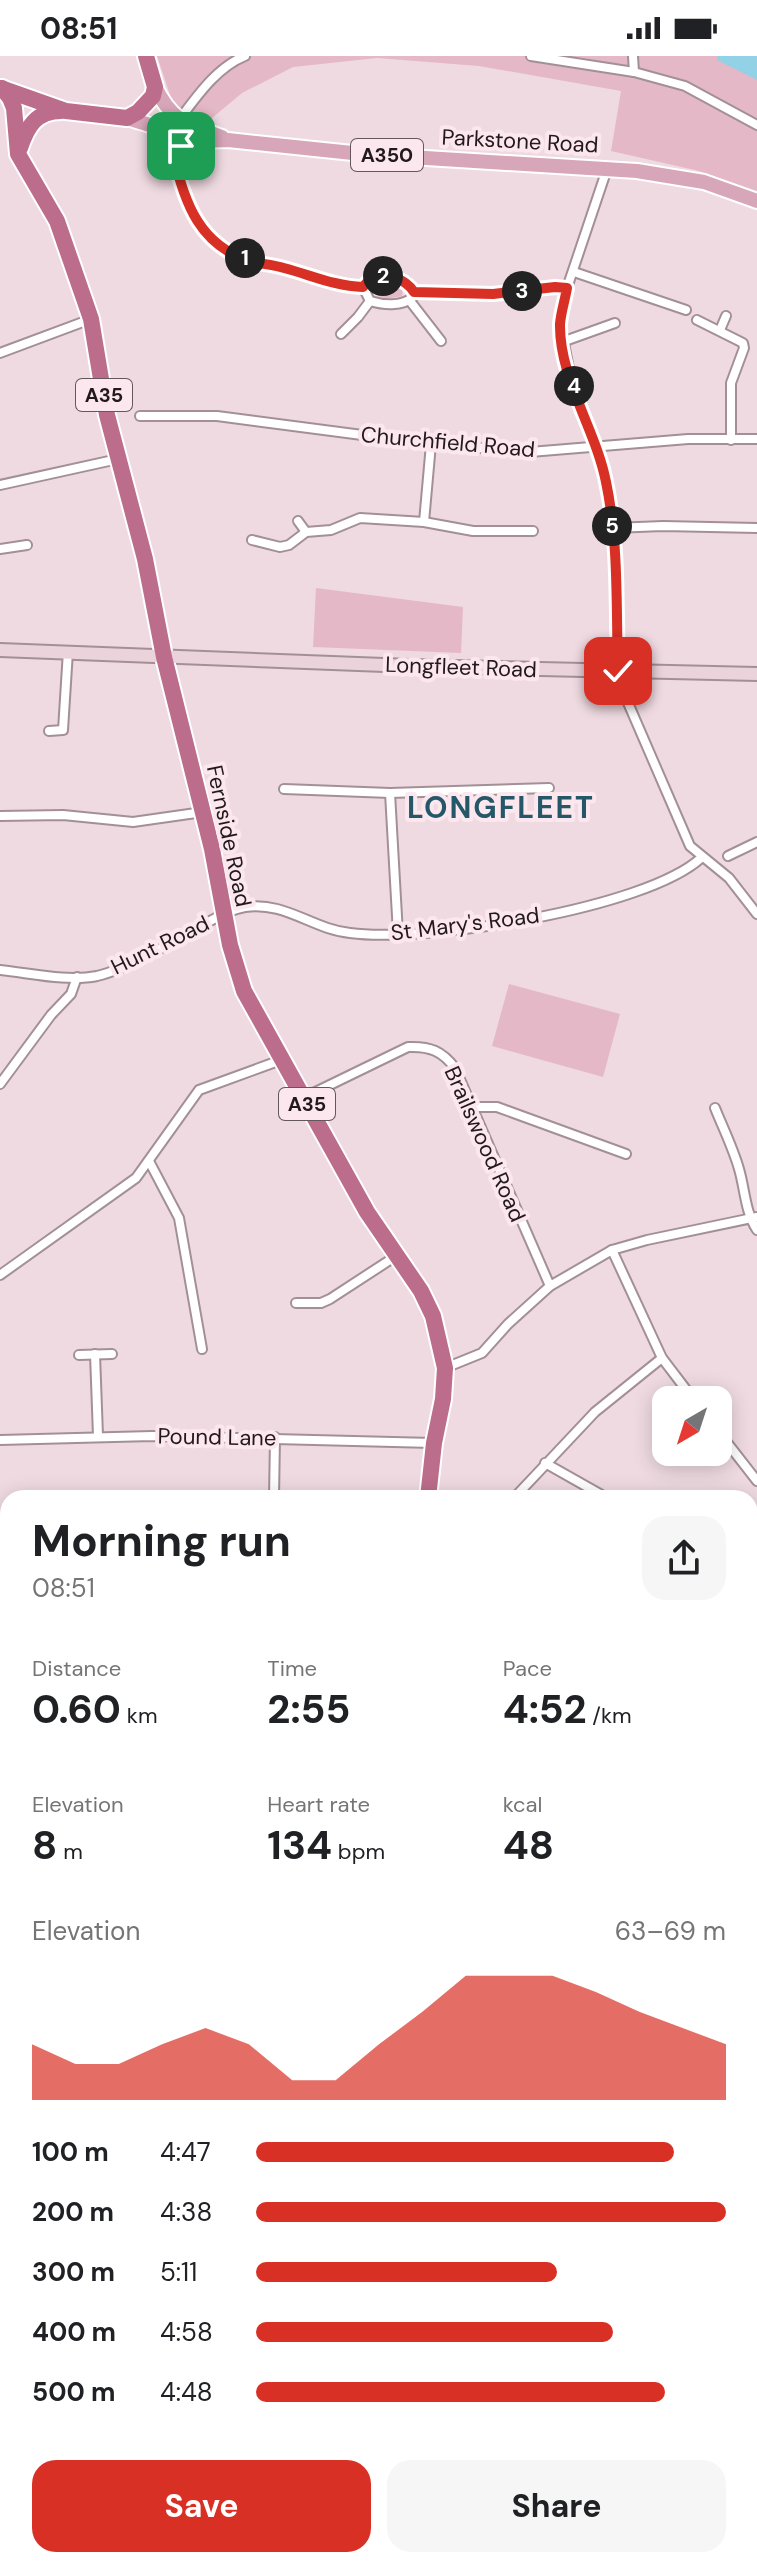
<!DOCTYPE html>
<html lang="en">
<head>
<meta charset="utf-8">
<style>
	:root { --surface:#fff; --page:#f6f6f6; --text:#202124; --muted:#757577; --accent:#d93025 }
	body { margin:0; font-family:"DM Sans",sans-serif; background:var(--page); color:var(--text); height:100vh; display:flex; flex-direction:column; font-size:30px; white-space:nowrap }
	* { box-sizing:border-box; margin:0 }
	p { font-size:26px; color:var(--muted) }
	.icon { flex:none; width:44px; height:44px; fill:none; stroke:currentColor; stroke-width:2; stroke-linecap:round; stroke-linejoin:round }
	.map { position:relative; flex:1; overflow:hidden }
	.panel { position:absolute; left:0px; top:1434px; width:758px; height:1078px; display:flex; flex-direction:column; background:var(--surface); border-radius:24px 24px 0 0; box-shadow:0 4px 20px #0003 }
	.panel>* { flex:none }
	.needle { width:52px; rotate:219deg }
	.fabs { position:absolute; left:652px; top:1330px; display:grid; gap:16px }
	.fabs a { display:grid; place-items:center; width:80px; height:80px; border-radius:16px; background:var(--surface); box-shadow:0 4px 20px #0003; font-size:40px }
	.pin { position:absolute; display:grid; place-items:center; width:68px; height:68px; color:#fff; margin:-34px; border-radius:16px; box-shadow:0 4px 12px #0006 }
	.km { position:absolute; width:40px; height:40px; margin:-20px; border-radius:50%; background:#222; color:#fff; font-size:22px; line-height:40px; text-align:center }
	.round { display:grid; place-items:center; flex:none; width:84px; height:84px; border-radius:24px; background:var(--page) }
	.overview { display:flex; align-items:center; justify-content:space-between; height:136px; padding:0 32px }
	h1 { font-size:44px; font-weight:700; line-height:60px }
	.metrics { display:grid; grid-template-columns:repeat(3,1fr); gap:12px; height:136px; padding:8px 32px }
	.metrics div { display:grid; align-content:center }
	.metrics b { font-size:40px; font-weight:700 }
	.metrics small { font-size:22px; font-weight:400 }
	.metrics p { font-size:22px }
	.chart { height:224px; padding:16px 32px }
	.chart p { display:flex; justify-content:space-between }
	.chart svg { width:100%; height:144px; margin-top:8px; fill:var(--accent); opacity:.7 }
	.cta { display:flex; gap:16px; margin-top:auto; padding:16px 32px }
	.cta a { flex:1; height:92px; border-radius:24px; background:var(--accent); color:#fff; font-size:32px; font-weight:700; line-height:92px; text-align:center }
	.cta a+a { background:var(--page); color:var(--text) }
	ul { padding:0 32px; list-style:none; font-size:26px }
	li { display:grid; grid-template-columns:128px 96px 1fr; align-items:center; height:60px }
	li i { height:20px; border-radius:10px; background:var(--accent) }
	.status { display:flex; justify-content:space-between; align-items:center; height:56px; padding:0 40px; background:var(--surface); direction:ltr }
	.status svg { height:22px; fill:currentColor }
	.map>svg:first-child { display:block }
	.green { fill:#e4b8c7 }
	.water { fill:#92d1e6 }
	.lines { fill:none; stroke-linecap:round; stroke-linejoin:round }
	.stream { stroke:#92d1e6; stroke-width:3 }
	.street-casing { stroke:#a39096; stroke-width:12 }
	.secondary-casing { stroke:#a39096; stroke-width:16 }
	.primary-casing { stroke:#fff; stroke-width:18 }
	.highway-casing { stroke:#fff; stroke-width:20 }
	.street { stroke:#fff; stroke-width:8 }
	.secondary { stroke:#ebd3dc; stroke-width:12 }
	.primary { stroke:#d7a7b9; stroke-width:14 }
	.highway { stroke:#bc6d8b; stroke-width:16 }
	.route-casing { stroke:#fff; stroke-width:16 }
	.route { stroke:#d93025; stroke-width:10 }
	.labels { text-anchor:middle; dominant-baseline:central; stroke-width:8; stroke-linejoin:round; paint-order:stroke }
	.shield { fill:#fce7ee; stroke:#63575b; stroke-width:2 }
	.shield-label { font-size:20px; font-weight:bold; fill:#21191c }
	.street-label { font-size:22px; fill:#21191c; stroke:#fce7ee }
	.district-label { font-size:30px; font-weight:bold; letter-spacing:2px; fill:#245767; stroke:#fce7ee }
</style>
</head>
<body>
<div class="status"><b>08:51</b><svg viewBox="0 0 49 12"><path d="M0 12V9h3v3zM5 12V6h3v6zM10 12V3h3v9zM15 12V0h3v12zM26 1h20v11H26zM47 4h2v5h-2z"/></svg></div>
<div class="map">
<svg width="757" height="2511" viewBox="0 0 757 2511">
	<rect width="100%" height="100%" fill="#efdae1"/>
	<g class="green">
		<polygon points="157,0 757,0 757,135 699,115 611,95 621,35 479,10 377,2 293,11 242,37 206,67 175,54"/>
		<polygon points="387,225 403,231 402,240 387,243 376,239 374,234 375,229"/>
		<polygon points="316,532 463,551 461,597 313,591"/>
		<polygon points="509,928 620,958 603,1021 492,990"/>
		<polygon points="754,1668 757,1669 757,1874 750,1872 750,1673"/>
		<polygon points="340,2504 428,2504 427,2511 339,2511"/>
	</g>
	<polygon class="water" points="717,0 757,0 757,24 717,4"/>
	<g class="lines">
		<polyline class="stream" points="750,1751 757,1752"/>
		<g class="street-casing">
			<g id="street">
				<polyline points="531,0 634,16 685,30 757,69"/>
				<polyline points="633,0 634,16"/>
				<path d="M179,64C197,40 217,11 245,0"/>
				<path d="M191,83L173,97C184,147 200,191 253,205C263,208 274,209 284,212C311,219 334,229 363,231"/>
				<polyline points="607,113 567,232 560,267 570,318 578,345 598,392 611,450 618,528 619,626 690,790 729,822 757,858"/>
				<polyline points="574,216 686,254"/>
				<path d="M381,220L407,226L414,236L413,241C402,251 383,249 370,245L363,231L371,222Z"/>
				<polyline points="414,236 493,238 555,231 567,232"/>
				<polyline points="410,245 441,285"/>
				<polyline points="697,264 743,287 744,292 731,327 731,384"/>
				<polyline points="720,274 726,260"/>
				<polyline points="341,278 358,261 370,245"/>
				<polyline points="562,286 615,267"/>
				<polyline points="0,297 91,263"/>
				<polyline points="140,360 217,360 431,388 530,396 688,383 757,383"/>
				<polyline points="0,429 118,403"/>
				<polyline points="298,465 306,476"/>
				<polyline points="424,466 431,388"/>
				<polyline points="613,472 663,470 757,472"/>
				<polyline points="252,484 280,491 289,489 306,476 331,474 360,462 424,466 473,475 533,475"/>
				<polyline points="0,493 27,489"/>
				<polyline points="49,675 63,674 68,595"/>
				<polyline points="284,733 390,737 549,732"/>
				<polyline points="390,737 398,878"/>
				<polyline points="0,760 63,759 133,766 203,756"/>
				<polyline points="728,800 757,786"/>
				<path d="M0,914C30,917 67,926 97,920C127,913 173,886 201,870C216,862 228,854 245,851C285,845 312,873 350,877C425,887 645,853 701,802"/>
				<polyline points="0,1028 51,959 71,938 77,921"/>
				<path d="M303,1042L408,991C430,990 442,995 455,1012L550,1230"/>
				<polyline points="472,1051 497,1051 626,1098"/>
				<path d="M715,1052C723,1072 733,1092 739,1113C745,1133 745,1156 757,1174"/>
				<polyline points="149,1105 179,1162 202,1293"/>
				<polyline points="612,1194 662,1302 694,1344"/>
				<polyline points="0,1219 136,1122 199,1034 281,1004"/>
				<polyline points="296,1247 321,1247 330,1243 396,1200"/>
				<polyline points="95,1298 98,1380"/>
				<polyline points="79,1299 112,1298"/>
				<polyline points="445,1312 482,1297 508,1268 550,1230 612,1194 647,1184 757,1161"/>
				<polyline points="718,1375 757,1425"/>
				<polyline points="0,1384 152,1380 433,1387"/>
				<polyline points="545,1407 607,1442"/>
				<polyline points="274,1442 275,1381"/>
				<polyline points="514,1442 595,1356 662,1302"/>
				<polyline points="0,1671 8,1680"/>
				<polyline points="0,1845 8,1848"/>
				<polyline points="750,1957 757,1958"/>
				<polyline points="0,2002 8,1992"/>
				<polyline points="750,2091 757,2092"/>
				<polyline points="0,2179 8,2154"/>
				<polyline points="750,2247 757,2246"/>
				<polyline points="0,2438 8,2429"/>
				<polyline points="750,2447 757,2445"/>
				<polyline points="750,2483 757,2491"/>
				<polyline points="119,2511 123,2504"/>
				<polyline points="497,2511 498,2504"/>
				<polyline points="536,2511 559,2504"/>
			</g>
		</g>
		<g class="secondary-casing">
			<g id="secondary">
				<polyline points="0,594 410,610 757,618"/>
				<polyline points="750,1471 757,1465"/>
				<polyline points="0,2114 8,2117"/>
			</g>
		</g>
		<g class="primary-casing">
			<g id="primary">
				<path d="M155,31C173,67 187,68 222,81"/>
				<polyline points="127,62 202,85 228,84 362,98 637,115 704,126 757,145"/>
			</g>
		</g>
		<g class="highway-casing">
			<g id="highway">
				<polyline points="1,32 66,55 127,62 138,56 153,40 155,31 146,0"/>
				<polyline points="2,32 10,42 14,52 18,98 57,165 91,263 107,359 145,503 164,601 212,793 230,889 244,935 367,1156 421,1235 433,1260 445,1312 443,1343 434,1387 428,1442"/>
				<path d="M20,92C27,71 36,55 61,55"/>
				<polyline points="240,2511 241,2504"/>
			</g>
		</g>
		<use href="#street" class="street"/>
		<use href="#secondary" class="secondary"/>
		<use href="#primary" class="primary"/>
		<use href="#highway" class="highway"/>
	</g>
	<g class="lines">
		<g class="route-casing">
			<path id="route" d="M181,90L173,97C184,147 200,191 253,206C263,208 274,209 284,212C311,219 334,230 363,231L371,222C389,219 404,221 414,236L493,238L555,231L567,232C565,244 561,256 560,268C559,322 596,374 606,426C619,488 616,551 618,615"/>
		</g>
		<use href="#route" class="route"/>
	</g>
	<g class="labels">
		<g class="shield">
			<rect x="351" y="83" width="72" height="32" rx="6"/>
			<rect x="76" y="323" width="56" height="32" rx="6"/>
			<rect x="279" y="1032" width="56" height="32" rx="6"/>
		</g>
		<g class="shield-label">
			<text x="387" y="99">A350</text>
			<text x="104" y="339">A35</text>
			<text x="307" y="1048">A35</text>
		</g>
		<g class="street-label">
			<text transform="translate(520 85) rotate(3)">Parkstone Road</text>
			<text transform="translate(448 386) rotate(5)">Churchfield Road</text>
			<text transform="translate(461 611) rotate(2)">Longfleet Road</text>
			<text transform="translate(229 780) rotate(78)">Fernside Road</text>
			<text transform="translate(465 868) rotate(-7)">St Mary's Road</text>
			<text transform="translate(160 889) rotate(-26)">Hunt Road</text>
			<text transform="translate(485 1088) rotate(66)">Brailswood Road</text>
			<text transform="translate(217 1381) rotate(1)">Pound Lane</text>
		</g>
		<g class="district-label">
			<text x="501" y="751">LONGFLEET</text>
		</g>
	</g>
</svg>
<div class="fabs">
<a><svg class="needle" viewBox="-14 -14 28 28"><path d="M0-13l5 13h-10z" fill="#e53935"/><path d="M0 13l5-13h-10z" fill="#757577"/></svg></a>
</div>
<div class="pin" style="left:181px;top:90px;background:#1e9e55"><svg class="icon" aria-label="arrive" viewBox="0 0 24 24"><path d="M6 21V4h12l-3 4 3 4H6"/></svg></div>
<div class="pin" style="left:618px;top:615px;background:#d93025"><svg class="icon" aria-label="check" viewBox="0 0 24 24"><path d="M5 12l5 5 9-10"/></svg></div>
<b class="km" style="left:245px;top:202px">1</b>
<b class="km" style="left:383px;top:220px">2</b>
<b class="km" style="left:522px;top:235px">3</b>
<b class="km" style="left:574px;top:330px">4</b>
<b class="km" style="left:612px;top:470px">5</b>
<section class="panel">
<div class="overview"><div><h1>Morning run</h1><p>08:51</p></div><a class="round"><svg class="icon" aria-label="share" viewBox="0 0 24 24"><path d="M12 15V3M7 8l5-5 5 5M5 13v7h14v-7"/></svg></a></div>
<div class="metrics">
<div><p>Distance</p><b>0.60<small> km</small></b></div>
<div><p>Time</p><b>2:55</b></div>
<div><p>Pace</p><b>4:52<small> /km</small></b></div>
</div>
<div class="metrics">
<div><p>Elevation</p><b>8<small> m</small></b></div>
<div><p>Heart rate</p><b>134<small> bpm</small></b></div>
<div><p>kcal</p><b>48</b></div>
</div>
<div class="chart"><p><span>Elevation</span>63–69 m</p>
<svg viewBox="0 0 160 44" preserveAspectRatio="none"><path d="M0 44V27L10 33L20 33L30 27L40 22L50 27L60 38L70 38L80 27L90 17L100 6L110 6L120 6L130 11L140 17L150 22L160 27V44z"/></svg>
</div>
<ul>
<li><b>100 m</b>4:47<i style="width:89%"></i></li>
<li><b>200 m</b>4:38<i style="width:100%"></i></li>
<li><b>300 m</b>5:11<i style="width:64%"></i></li>
<li><b>400 m</b>4:58<i style="width:76%"></i></li>
<li><b>500 m</b>4:48<i style="width:87%"></i></li>
</ul>
<div class="cta"><a>Save</a><a>Share</a></div>
</section>
</div>
</body>
</html>
